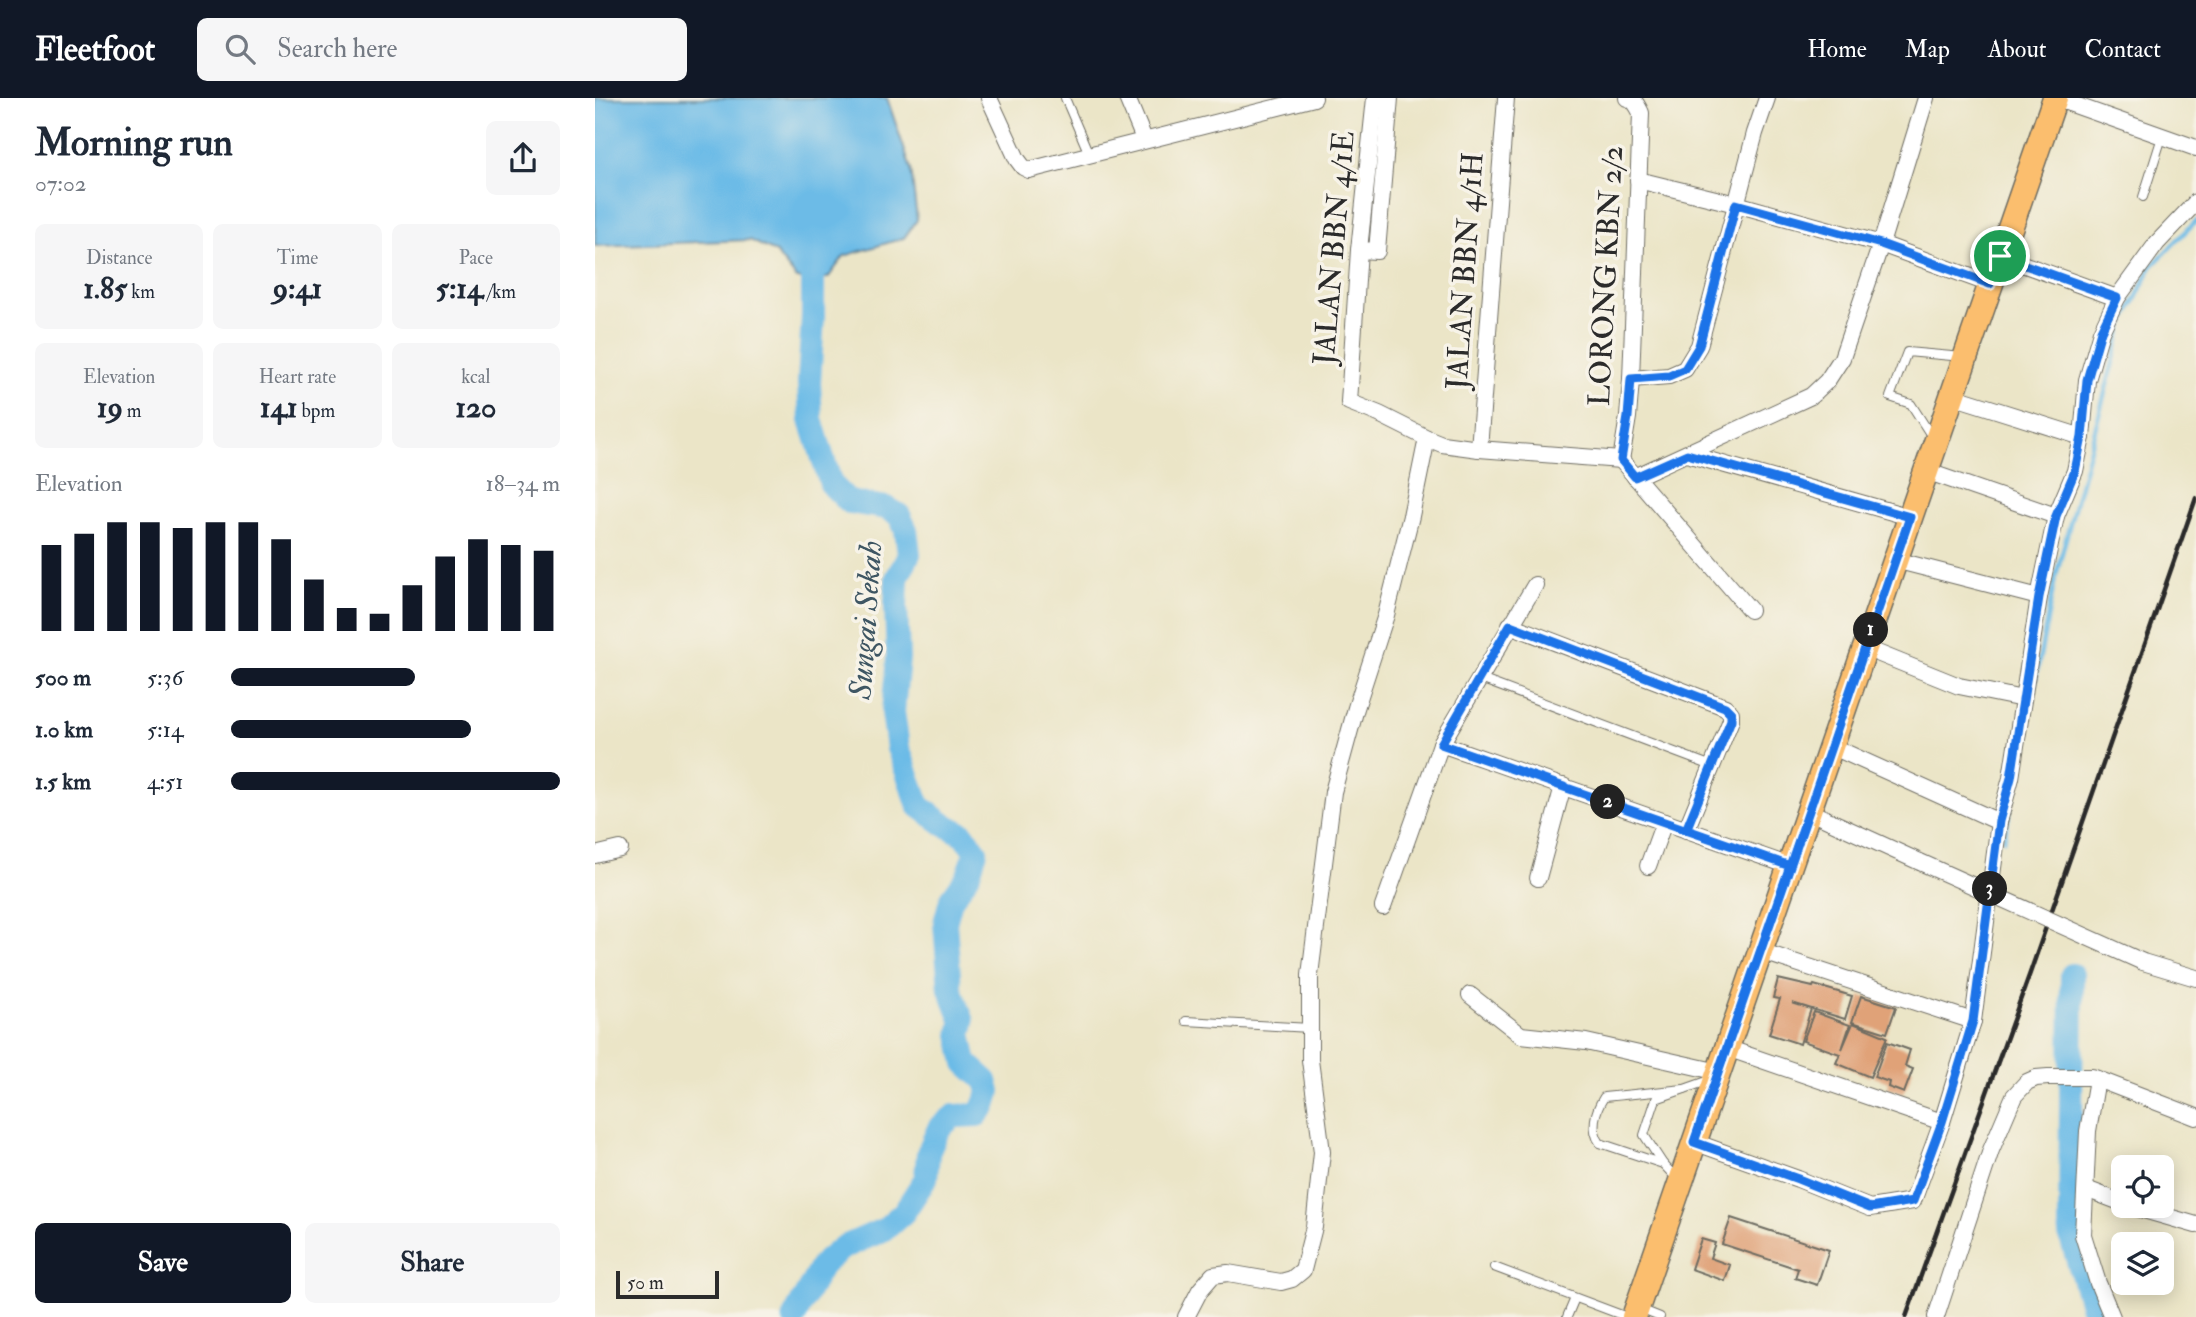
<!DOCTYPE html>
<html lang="en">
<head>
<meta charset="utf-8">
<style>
	:root { --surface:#fff; --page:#f6f6f7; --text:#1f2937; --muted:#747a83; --accent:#111827 }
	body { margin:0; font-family:"IM FELL Double Pica",serif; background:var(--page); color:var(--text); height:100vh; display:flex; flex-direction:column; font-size:26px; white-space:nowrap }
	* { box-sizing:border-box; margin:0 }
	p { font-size:23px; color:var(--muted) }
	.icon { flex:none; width:38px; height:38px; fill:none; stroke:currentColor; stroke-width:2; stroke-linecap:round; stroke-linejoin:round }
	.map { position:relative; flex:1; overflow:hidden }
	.details { display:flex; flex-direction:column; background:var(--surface); width:595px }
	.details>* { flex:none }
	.controls { position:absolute; left:1516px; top:1057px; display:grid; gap:14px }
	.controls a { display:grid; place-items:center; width:63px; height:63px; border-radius:10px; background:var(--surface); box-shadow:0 4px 18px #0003; font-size:35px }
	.scale { position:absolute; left:21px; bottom:18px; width:103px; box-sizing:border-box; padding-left:7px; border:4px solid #2b2b2b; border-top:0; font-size:19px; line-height:24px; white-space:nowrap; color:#2b2b2b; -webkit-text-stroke:5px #f7f3e8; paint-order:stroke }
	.pin { position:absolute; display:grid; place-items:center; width:60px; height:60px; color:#fff; margin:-30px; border:4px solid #fff; border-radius:50%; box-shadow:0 2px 7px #0007 }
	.km { position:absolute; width:35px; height:35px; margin:-18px; border-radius:50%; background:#222; color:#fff; font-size:19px; line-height:35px; text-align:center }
	.round { display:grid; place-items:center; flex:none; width:74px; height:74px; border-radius:10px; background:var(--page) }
	.summary { display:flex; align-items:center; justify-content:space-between; height:119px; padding:0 35px }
	h1 { font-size:38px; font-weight:800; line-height:52px }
	.stats { display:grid; grid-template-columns:repeat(3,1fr); gap:10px; height:119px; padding:7px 35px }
	.stats div { display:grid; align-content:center; border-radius:10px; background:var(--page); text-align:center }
	.stats b { font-size:30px; font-weight:800 }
	.stats small { font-size:19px; font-weight:400 }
	.stats p { font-size:19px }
	.chart { height:196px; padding:14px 35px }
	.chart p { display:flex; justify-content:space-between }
	.chart svg { width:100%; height:126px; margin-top:7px; stroke:var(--accent); stroke-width:6 }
	.button { display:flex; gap:14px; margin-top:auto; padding:14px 35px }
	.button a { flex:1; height:80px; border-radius:10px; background:var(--accent); color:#fff; font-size:28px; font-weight:800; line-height:80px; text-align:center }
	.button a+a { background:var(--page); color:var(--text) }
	ul { padding:0 35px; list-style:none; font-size:23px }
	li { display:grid; grid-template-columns:112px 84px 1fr; align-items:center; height:52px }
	li i { height:18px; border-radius:9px; background:var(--accent) }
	header { display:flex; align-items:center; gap:42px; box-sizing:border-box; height:98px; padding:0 35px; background:var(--accent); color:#fff }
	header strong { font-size:33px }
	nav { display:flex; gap:38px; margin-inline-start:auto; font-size:24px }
	.search { width:490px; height:63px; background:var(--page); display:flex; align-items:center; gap:18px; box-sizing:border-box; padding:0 24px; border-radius:10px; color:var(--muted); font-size:26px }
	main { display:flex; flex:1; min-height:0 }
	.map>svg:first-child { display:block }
	.water { fill:#6cbbe7; stroke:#4c7389; stroke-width:2 }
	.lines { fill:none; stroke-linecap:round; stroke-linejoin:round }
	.stream { stroke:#6cbbe7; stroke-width:4.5 }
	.river { stroke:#6cbbe7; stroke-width:24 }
	.building { fill:#e0a278 }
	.lane-casing { stroke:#6e6c62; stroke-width:10 }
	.street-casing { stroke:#6e6c62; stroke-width:18 }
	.primary-casing { stroke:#6e6c62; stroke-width:27 }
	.lane { stroke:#fff; stroke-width:8 }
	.street { stroke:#fff; stroke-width:16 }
	.primary { stroke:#fbbe6e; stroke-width:24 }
	.rail { stroke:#2b2b2b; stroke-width:4.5 }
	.street-bridge-casing { stroke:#6e6c62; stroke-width:18; stroke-linecap:butt }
	.street-bridge { stroke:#fff; stroke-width:16 }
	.route-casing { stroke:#fff; stroke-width:14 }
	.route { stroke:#1a73e8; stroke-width:9 }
	.labels { text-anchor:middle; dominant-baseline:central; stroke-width:7; stroke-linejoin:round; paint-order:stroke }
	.street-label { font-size:30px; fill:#2b2b2b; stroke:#f7f3e8 }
	.water-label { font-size:32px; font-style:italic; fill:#3e5663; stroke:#f7f3e8 }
</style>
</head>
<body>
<header>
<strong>Fleetfoot</strong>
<div class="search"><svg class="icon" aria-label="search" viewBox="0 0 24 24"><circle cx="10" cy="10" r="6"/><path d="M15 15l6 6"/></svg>Search here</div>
<nav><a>Home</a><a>Map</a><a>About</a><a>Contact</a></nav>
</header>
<main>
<section class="details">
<div class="summary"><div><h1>Morning run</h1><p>07:02</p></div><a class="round"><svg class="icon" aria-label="share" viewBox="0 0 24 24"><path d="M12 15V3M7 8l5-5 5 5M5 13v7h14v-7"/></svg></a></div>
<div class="stats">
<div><p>Distance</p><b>1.85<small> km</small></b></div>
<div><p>Time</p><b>9:41</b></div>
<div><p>Pace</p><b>5:14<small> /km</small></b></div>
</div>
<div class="stats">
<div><p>Elevation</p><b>19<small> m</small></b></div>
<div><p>Heart rate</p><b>141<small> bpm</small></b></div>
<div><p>kcal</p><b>120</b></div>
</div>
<div class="chart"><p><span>Elevation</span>18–34 m</p>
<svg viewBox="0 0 160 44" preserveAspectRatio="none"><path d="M5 44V14M15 44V10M25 44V6M35 44V6M45 44V8M55 44V6M65 44V6M75 44V12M85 44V26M95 44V36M105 44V38M115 44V28M125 44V18M135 44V12M145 44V14M155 44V16"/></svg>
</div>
<ul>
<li><b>500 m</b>5:36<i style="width:56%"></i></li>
<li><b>1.0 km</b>5:14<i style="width:73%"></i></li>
<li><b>1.5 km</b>4:51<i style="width:100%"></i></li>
</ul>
<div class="button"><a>Save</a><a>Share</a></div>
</section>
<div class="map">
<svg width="1601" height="1219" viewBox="0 0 1601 1219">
	<rect width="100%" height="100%" fill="#f7f3e8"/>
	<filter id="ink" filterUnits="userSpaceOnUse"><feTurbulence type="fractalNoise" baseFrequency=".0143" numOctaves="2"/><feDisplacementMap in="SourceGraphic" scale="14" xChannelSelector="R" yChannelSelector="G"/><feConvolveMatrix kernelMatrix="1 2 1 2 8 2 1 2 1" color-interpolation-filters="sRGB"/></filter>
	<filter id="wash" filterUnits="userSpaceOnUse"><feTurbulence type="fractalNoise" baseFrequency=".00686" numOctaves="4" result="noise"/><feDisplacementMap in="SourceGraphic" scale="28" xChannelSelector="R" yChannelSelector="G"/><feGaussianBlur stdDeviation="1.57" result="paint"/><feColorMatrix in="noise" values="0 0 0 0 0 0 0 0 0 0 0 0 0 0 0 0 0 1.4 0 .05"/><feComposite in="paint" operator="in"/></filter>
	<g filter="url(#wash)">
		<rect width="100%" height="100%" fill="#ebe5c7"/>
		<polygon class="water" points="0,0 292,0 316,71 322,122 309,140 249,158 233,180 202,181 180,154 155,142 0,148"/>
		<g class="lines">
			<g class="stream">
				<polyline points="1435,610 1459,485 1528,227 1556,169 1601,123"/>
				<polyline points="1409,741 1415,712"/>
			</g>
			<g class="river">
				<polyline points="1477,877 1475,1136 1500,1219"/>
				<polyline points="199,1219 227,1167 247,1150 290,1131 309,1114 331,1080 333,1055 344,1030 359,1018 382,1017 390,1007 394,994 391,983 371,965 365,936 368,924 355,891 350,825 356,802 373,778 381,753 368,736 350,727 324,708 303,650 298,614 303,560 301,508 302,480 314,456 311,432 304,417 292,410 254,404 236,386 216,322 214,285 218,218 218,179 206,152"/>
			</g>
		</g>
		<g id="blocks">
			<g class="building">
				<polygon points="1183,881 1218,889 1219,887 1257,898 1250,921 1197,905 1216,911 1205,946 1174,936 1185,901 1178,900"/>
				<polygon points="1266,898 1301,909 1292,935 1257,924"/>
				<polygon points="1219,914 1255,927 1247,951 1258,925 1292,939 1275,979 1241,965 1245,956 1208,943"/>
				<polygon points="1292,944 1315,952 1310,968 1318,971 1309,995 1293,989 1294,984 1279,979"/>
				<polygon points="1136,1120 1234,1152 1222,1187 1200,1180 1203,1171 1127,1146"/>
				<polygon points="1106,1141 1120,1145 1115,1160 1135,1167 1130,1183 1096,1171"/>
			</g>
		</g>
	</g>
	<g filter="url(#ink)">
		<use href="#blocks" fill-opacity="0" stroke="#6e6c62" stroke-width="2"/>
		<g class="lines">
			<g class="lane-casing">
				<g id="lane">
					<polyline points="470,0 494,56"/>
					<polyline points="1548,99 1567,39"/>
					<polyline points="1337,339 1316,306 1295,299 1312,254 1368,259"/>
					<polyline points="883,580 1117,668"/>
					<polyline points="591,923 715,930"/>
					<path d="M1068,1066L1005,1045C995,1031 1000,1013 1009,999L1089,991"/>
					<polyline points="1083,1082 1068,1066 1049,1037 1061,1001 1115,982"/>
					<polyline points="899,1169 1032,1219"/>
					<polyline points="1045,1211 1065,1219"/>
					<polyline points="972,1219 980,1200"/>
				</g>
			</g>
			<g class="street-casing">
				<g id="street">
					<polyline points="394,0 422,61 428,69 434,72 719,0"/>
					<polyline points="532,0 549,41"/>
					<polyline points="780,0 764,152 754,304 784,316 832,340 847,346 884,351 1026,362 1155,512"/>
					<polyline points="1460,0 1601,50"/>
					<polyline points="1043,82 1141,106 1286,146 1395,186"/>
					<polyline points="764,152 782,153 795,0"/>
					<polyline points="1405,158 1522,200"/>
					<polyline points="1036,281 1074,278 1090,271 1104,248 1160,35 1172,0"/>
					<polyline points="1357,298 1487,339"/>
					<polyline points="884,351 911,0"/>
					<polyline points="1092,356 1315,419"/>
					<path d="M1026,362L1033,319L1036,281L1046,15C1043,9 1040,1 1032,0"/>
					<polyline points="1331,373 1461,418"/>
					<polyline points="1040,379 1216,298 1232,283 1247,260 1286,146 1331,0"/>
					<polyline points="1300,462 1444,499"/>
					<polyline points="915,527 1130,609 1136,615 1136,622 1091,732"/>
					<polyline points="1270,550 1364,588 1428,601"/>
					<polyline points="846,646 1195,768"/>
					<polyline points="1236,648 1404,724"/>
					<polyline points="1213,713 1325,764"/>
					<polyline points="0,757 25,751"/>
					<polyline points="1053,768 1069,724"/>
					<polyline points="943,780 968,688"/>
					<polyline points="788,809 846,646 940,487"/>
					<polyline points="1165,853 1378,923"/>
					<polyline points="1548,864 1601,880"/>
					<polyline points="875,897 926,937 991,944 1124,974"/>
					<polyline points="1132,950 1347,1024"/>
					<polyline points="1502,981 1493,1033 1488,1137 1503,1185 1517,1219"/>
					<polyline points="1099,1044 1203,1081 1275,1110 1318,1103 1347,1024 1378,923 1404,724 1416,680 1444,499 1461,418 1480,373 1487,339 1492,282 1506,234 1522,200 1562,145 1601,104"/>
					<polyline points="1491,1091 1528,1105"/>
					<polyline points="1535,1108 1601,1127"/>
					<polyline points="591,1219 605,1192 618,1177 633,1175 686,1184 697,1181 708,1172 719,1129 727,1054 715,962 715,877 738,694 761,610 791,517 816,418 832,340"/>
					<polyline points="1341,1219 1396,1052 1419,998 1432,984 1441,980 1453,979 1497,979 1601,1019"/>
				</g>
			</g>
			<g class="primary-casing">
				<polyline id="primary" points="1039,1219 1460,0"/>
			</g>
			<use href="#lane" class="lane"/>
			<use href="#street" class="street"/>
			<use href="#primary" class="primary"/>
			<polyline class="rail" points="1311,1219 1435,875 1601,400"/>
			<g class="street-bridge-casing">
				<polyline id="street-bridge" points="1325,764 1548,864"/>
			</g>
			<use href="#street-bridge" class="street-bridge"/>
		</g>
	</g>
	<g class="lines" filter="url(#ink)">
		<g class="route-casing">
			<polyline id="route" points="1405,158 1395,186 1286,146 1141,106 1104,248 1090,271 1074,278 1036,281 1033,319 1026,362 1040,379 1092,356 1315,419 1195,768 1091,732 1136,622 1136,615 1130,609 915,527 846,646 1195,768 1099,1044 1203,1081 1275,1110 1318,1103 1347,1024 1378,923 1404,723 1416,680 1444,499 1461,418 1480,373 1487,339 1492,282 1506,233 1522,200 1405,158"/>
		</g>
		<use href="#route" class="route"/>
	</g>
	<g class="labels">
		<g class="street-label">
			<text transform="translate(739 150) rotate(-85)">JALAN BBN 4/1E</text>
			<text transform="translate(870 173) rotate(-86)">JALAN BBN 4/1H</text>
			<text transform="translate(1011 178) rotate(-87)">LORONG KBN 2/2</text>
		</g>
		<g class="water-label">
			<text transform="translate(271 522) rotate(-86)">Sungai Sekah</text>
		</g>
	</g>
</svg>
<div class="controls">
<a><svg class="icon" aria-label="locate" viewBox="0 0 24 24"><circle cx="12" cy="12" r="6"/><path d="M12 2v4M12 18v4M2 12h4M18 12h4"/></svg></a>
<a><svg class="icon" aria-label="layers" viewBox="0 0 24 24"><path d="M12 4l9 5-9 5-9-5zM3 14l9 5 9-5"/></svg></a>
</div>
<div class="scale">50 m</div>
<div class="pin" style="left:1405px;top:158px;background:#1e9e55"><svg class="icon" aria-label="arrive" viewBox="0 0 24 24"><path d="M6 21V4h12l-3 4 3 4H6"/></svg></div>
<b class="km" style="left:1276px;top:532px">1</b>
<b class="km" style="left:1013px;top:704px">2</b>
<b class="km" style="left:1395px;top:791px">3</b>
</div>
</main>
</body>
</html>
